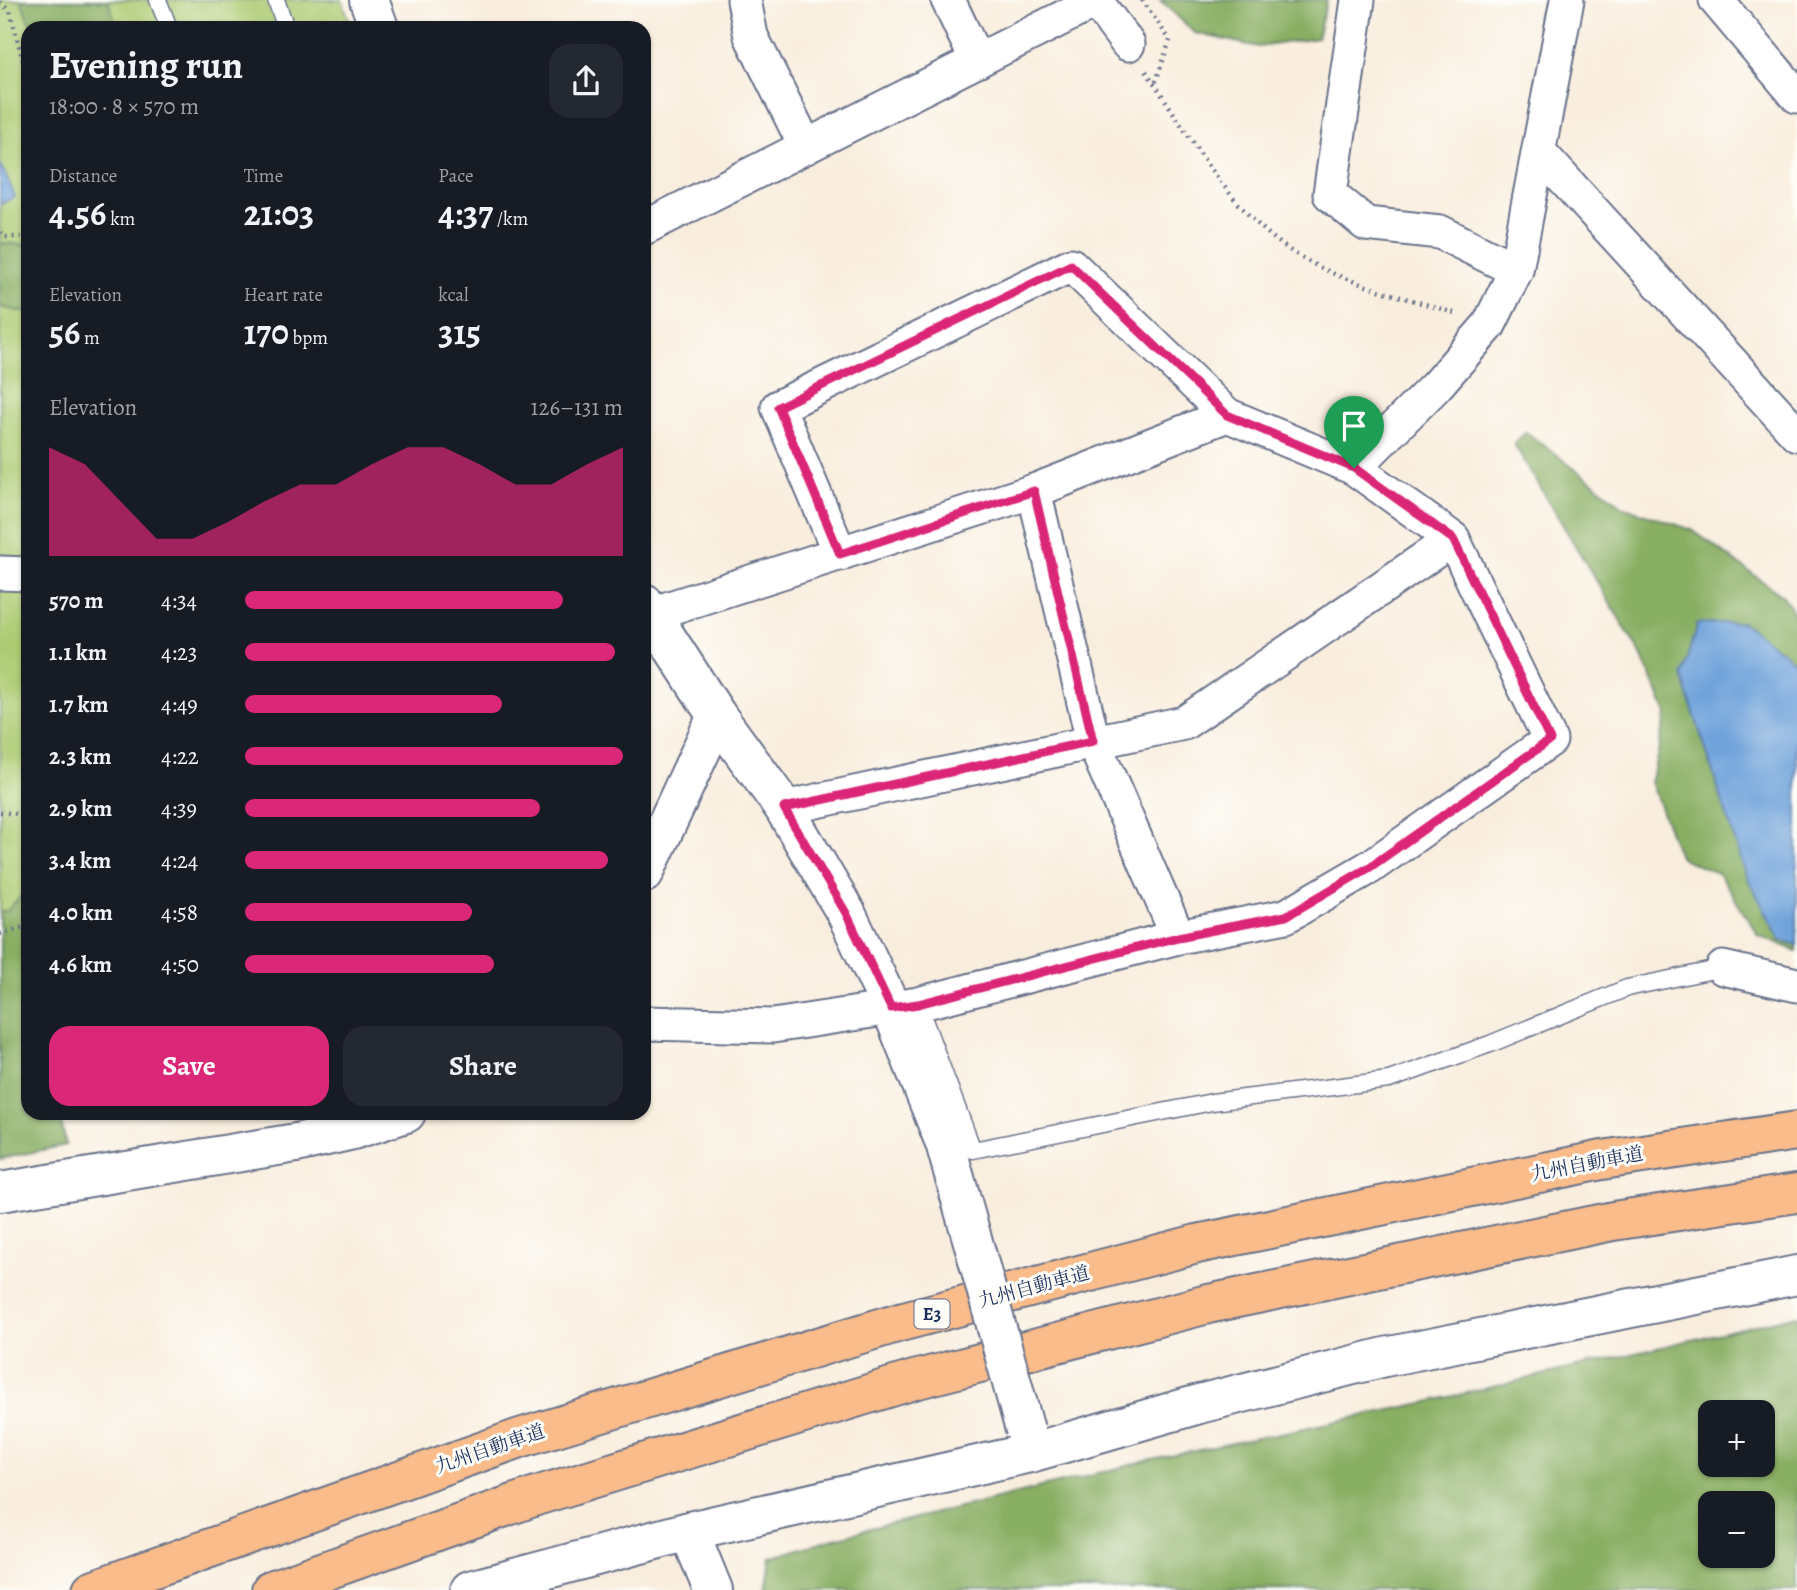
<!DOCTYPE html>
<html lang="en">
<head>
<meta charset="utf-8">
<style>
	:root { --surface:#171b24; --page:#242831; --text:#f1f3f6; --muted:#9ea1a6; --accent:#db2777 }
	body { margin:0; font-family:Alegreya,"Noto Serif JP",serif; background:var(--page); color:var(--text); height:100vh; display:flex; flex-direction:column; font-size:26px; white-space:nowrap }
	* { box-sizing:border-box; margin:0 }
	p { font-size:23px; color:var(--muted) }
	.icon { flex:none; width:38px; height:38px; fill:none; stroke:currentColor; stroke-width:2; stroke-linecap:round; stroke-linejoin:round }
	.map { position:relative; flex:1; overflow:hidden }
	.sheet { position:absolute; left:21px; top:21px; width:630px; height:1099px; display:flex; flex-direction:column; background:var(--surface); border-radius:21px; box-shadow:0 2px 5px #0004 }
	.sheet>* { flex:none }
	.buttons { position:absolute; left:1698px; top:1400px; display:grid; gap:14px }
	.buttons a { display:grid; place-items:center; width:77px; height:77px; border-radius:14px; background:var(--surface); box-shadow:0 2px 5px #0004; font-size:35px }
	.pin { position:absolute; display:grid; place-items:center; width:60px; height:60px; color:#fff; margin:-72px -30px; border-radius:50% 50% 50% 0; rotate:-45deg; box-shadow:0 0 7px #0007 }
	.pin .icon { rotate:45deg }
	.round { display:grid; place-items:center; flex:none; width:74px; height:74px; border-radius:21px; background:var(--page) }
	.summary { display:flex; align-items:center; justify-content:space-between; height:119px; padding:0 28px }
	h1 { font-size:38px; font-weight:700; line-height:52px }
	.stats { display:grid; grid-template-columns:repeat(3,1fr); gap:10px; height:119px; padding:7px 28px }
	.stats div { display:grid; align-content:center }
	.stats b { font-size:35px; font-weight:700 }
	.stats small { font-size:19px; font-weight:400 }
	.stats p { font-size:19px }
	.chart { height:196px; padding:14px 28px }
	.chart p { display:flex; justify-content:space-between }
	.chart svg { width:100%; height:126px; margin-top:7px; fill:var(--accent); opacity:.7 }
	.button { display:flex; gap:14px; margin-top:auto; padding:14px 28px }
	.button a { flex:1; height:80px; border-radius:21px; background:var(--accent); color:#fff; font-size:28px; font-weight:700; line-height:80px; text-align:center }
	.button a+a { background:var(--page); color:var(--text) }
	ul { padding:0 28px; list-style:none; font-size:23px }
	li { display:grid; grid-template-columns:112px 84px 1fr; align-items:center; height:52px }
	li i { height:18px; border-radius:9px; background:var(--accent) }
	.map>svg:first-child { display:block }
	.green { fill:#accb72; stroke:#647d68; stroke-width:2 }
	.forest { fill:#89af64; stroke:#526f61; stroke-width:2; fill-rule:evenodd }
	.water { fill:#6fa3db; stroke:#45699c; stroke-width:2 }
	.lines { fill:none; stroke-linecap:round; stroke-linejoin:round }
	.service-casing { stroke:#69728b; stroke-width:19 }
	.minor-casing { stroke:#69728b; stroke-width:37 }
	.tertiary-casing { stroke:#69728b; stroke-width:42 }
	.motorway-casing { stroke:#69728b; stroke-width:42 }
	.path { stroke:#69728b; stroke-width:4.5; stroke-dasharray:2 5; stroke-linecap:butt }
	.service { stroke:#fff; stroke-width:16 }
	.minor { stroke:#fff; stroke-width:33 }
	.tertiary { stroke:#fff; stroke-width:38 }
	.motorway { stroke:#f9bc8a; stroke-width:38 }
	.tertiary-bridge-casing { stroke:#69728b; stroke-width:42; stroke-linecap:butt }
	.tertiary-bridge { stroke:#fff; stroke-width:38 }
	.route-casing { stroke:#fff; stroke-width:14 }
	.route { stroke:#db2777; stroke-width:9 }
	.labels { text-anchor:middle; dominant-baseline:central; stroke-width:6; stroke-linejoin:round; paint-order:stroke }
	.shield { fill:#fdfcf7; stroke:#5f6c8c; stroke-width:2 }
	.shield-label { font-size:18px; font-weight:bold; fill:#1b2f5e }
	.street-label { font-size:19px; fill:#1b2f5e; stroke:#fdfcf7 }
</style>
</head>
<body>
<div class="map">
<svg width="1797" height="1590" viewBox="0 0 1797 1590">
	<rect width="100%" height="100%" fill="#fdfcf7"/>
	<filter id="ink" filterUnits="userSpaceOnUse"><feTurbulence type="fractalNoise" baseFrequency=".0143" numOctaves="2"/><feDisplacementMap in="SourceGraphic" scale="14" xChannelSelector="R" yChannelSelector="G"/><feConvolveMatrix kernelMatrix="1 2 1 2 8 2 1 2 1" color-interpolation-filters="sRGB"/></filter>
	<filter id="wash" filterUnits="userSpaceOnUse"><feTurbulence type="fractalNoise" baseFrequency=".00686" numOctaves="4" result="noise"/><feDisplacementMap in="SourceGraphic" scale="28" xChannelSelector="R" yChannelSelector="G"/><feGaussianBlur stdDeviation="1.57" result="paint"/><feColorMatrix in="noise" values="0 0 0 0 0 0 0 0 0 0 0 0 0 0 0 0 0 1.4 0 .05"/><feComposite in="paint" operator="in"/></filter>
	<g filter="url(#wash)">
		<rect width="100%" height="100%" fill="#f9eede"/>
		<polygon class="green" points="0,0 342,0 352,28 28,28 28,1113 59,1113 66,1145 0,1159"/>
		<g class="forest">
			<polygon points="21,0 108,0 117,28 32,28"/>
			<polygon points="1160,0 1327,0 1317,38 1258,47 1195,33"/>
			<polygon points="0,243 28,245 28,313 0,307"/>
			<polygon points="1526,432 1625,507 1692,530 1784,597 1797,618 1797,951 1758,935 1719,874 1679,857 1651,782 1667,713 1643,658 1514,444"/>
			<polygon points="28,889 28,1113 59,1113 66,1145 0,1159 0,912 7,911"/>
			<path d="M1797,1315V1590H766L771,1558L830,1539L1147,1461L1428,1402ZM1710,1412H1762V1465H1710ZM1710,1503H1762V1556H1710Z"/>
		</g>
		<g class="water">
			<polygon points="0,163 15,197 0,204"/>
			<polygon points="1742,622 1797,663 1797,945 1781,940 1746,875 1682,676 1697,624"/>
		</g>
	</g>
	<g filter="url(#ink)">
		<g class="lines">
			<g class="service-casing">
				<g id="service">
					<polyline points="158,0 169,28"/>
					<polyline points="276,0 286,28"/>
					<polyline points="918,1004 973,1150 1212,1102 1389,1080 1490,1044 1627,988 1723,968"/>
				</g>
			</g>
			<g class="minor-casing">
				<g id="minor">
					<polyline points="744,0 751,36 806,147"/>
					<polyline points="948,0 977,61"/>
					<polyline points="1095,0 1128,44"/>
					<polyline points="1358,0 1330,194 1366,224 1440,232 1516,270"/>
					<polyline points="1716,0 1797,96"/>
					<polyline points="1540,153 1797,434"/>
					<polyline points="644,228 1096,1"/>
					<polyline points="1354,468 1436,386 1489,325 1516,270 1567,0"/>
					<polyline points="1034,491 1093,741 1178,937"/>
					<polyline points="0,573 28,574"/>
					<polyline points="651,614 1034,491 1227,415"/>
					<polyline points="784,808 1184,723 1453,539"/>
					<polyline points="1723,968 1797,985"/>
					<polyline points="644,1023 773,1026 918,1004 1178,937 1286,916 1370,867 1550,740 1453,539 1354,468 1227,415 1071,265 778,407 840,554"/>
				</g>
			</g>
			<g class="tertiary-casing">
				<g id="tertiary">
					<polyline points="369,0 379,28"/>
					<polyline points="644,603 717,716 784,808 846,913 891,1008 945,1143 977,1256"/>
					<polyline points="644,873 717,716"/>
					<polyline points="0,1192 296,1143 353,1130 406,1113"/>
					<polyline points="689,1531 713,1590"/>
					<polyline points="470,1590 689,1531 1030,1453 1199,1404 1385,1357 1797,1275"/>
				</g>
			</g>
			<g class="motorway-casing">
				<g id="motorway">
					<polyline points="92,1590 520,1438 900,1322 1197,1244 1602,1160 1797,1131"/>
					<polyline points="271,1590 536,1496 914,1380 1208,1304 1613,1221 1797,1193"/>
				</g>
			</g>
			<g class="path">
				<polyline points="1142,0 1170,40 1155,84"/>
				<polyline points="0,2 10,11 28,80"/>
				<path d="M1146,71C1189,134 1229,211 1294,253C1341,283 1402,296 1454,313"/>
				<polyline points="0,233 5,237 28,237"/>
				<polyline points="0,812 28,815"/>
				<polyline points="0,934 28,926"/>
			</g>
			<use href="#service" class="service"/>
			<use href="#minor" class="minor"/>
			<use href="#tertiary" class="tertiary"/>
			<use href="#motorway" class="motorway"/>
			<g class="tertiary-bridge-casing">
				<polyline id="tertiary-bridge" points="977,1256 1025,1430"/>
			</g>
			<use href="#tertiary-bridge" class="tertiary-bridge"/>
		</g>
	</g>
	<g class="lines" filter="url(#ink)">
		<g class="route-casing">
			<polygon id="route" points="1071,265 1227,415 1354,468 1453,539 1550,740 1370,867 1286,916 1178,937 918,1004 891,1008 846,913 784,808 1093,741 1034,491 840,554 778,407"/>
		</g>
		<use href="#route" class="route"/>
	</g>
	<g class="labels">
		<rect class="shield" x="914.5" y="1299.5" width="35" height="29" rx="5"/>
		<g class="shield-label">
			<text x="932" y="1314">E3</text>
		</g>
		<g class="street-label">
			<text transform="translate(1587 1164) rotate(-11)">九州自動車道</text>
			<text transform="translate(1034 1287) rotate(-15)">九州自動車道</text>
			<text transform="translate(490 1449) rotate(-19)">九州自動車道</text>
		</g>
	</g>
</svg>
<div class="buttons">
<a>+</a>
<a>−</a>
</div>
<div class="pin" style="left:1354px;top:468px;background:#1e9e55"><svg class="icon" aria-label="arrive" viewBox="0 0 24 24"><path d="M6 21V4h12l-3 4 3 4H6"/></svg></div>
<section class="sheet">
<div class="summary"><div><h1>Evening run</h1><p>18:00 · 8 × 570 m</p></div><a class="round"><svg class="icon" aria-label="share" viewBox="0 0 24 24"><path d="M12 15V3M7 8l5-5 5 5M5 13v7h14v-7"/></svg></a></div>
<div class="stats">
<div><p>Distance</p><b>4.56<small> km</small></b></div>
<div><p>Time</p><b>21:03</b></div>
<div><p>Pace</p><b>4:37<small> /km</small></b></div>
</div>
<div class="stats">
<div><p>Elevation</p><b>56<small> m</small></b></div>
<div><p>Heart rate</p><b>170<small> bpm</small></b></div>
<div><p>kcal</p><b>315</b></div>
</div>
<div class="chart"><p><span>Elevation</span>126–131 m</p>
<svg viewBox="0 0 160 44" preserveAspectRatio="none"><path d="M0 44V6L10 12L20 25L30 38L40 38L50 32L60 25L70 19L80 19L90 12L100 6L110 6L120 12L130 19L140 19L150 12L160 6V44z"/></svg>
</div>
<ul>
<li><b>570 m</b>4:34<i style="width:84%"></i></li>
<li><b>1.1 km</b>4:23<i style="width:98%"></i></li>
<li><b>1.7 km</b>4:49<i style="width:68%"></i></li>
<li><b>2.3 km</b>4:22<i style="width:100%"></i></li>
<li><b>2.9 km</b>4:39<i style="width:78%"></i></li>
<li><b>3.4 km</b>4:24<i style="width:96%"></i></li>
<li><b>4.0 km</b>4:58<i style="width:60%"></i></li>
<li><b>4.6 km</b>4:50<i style="width:66%"></i></li>
</ul>
<div class="button"><a>Save</a><a>Share</a></div>
</section>
</div>
</body>
</html>
